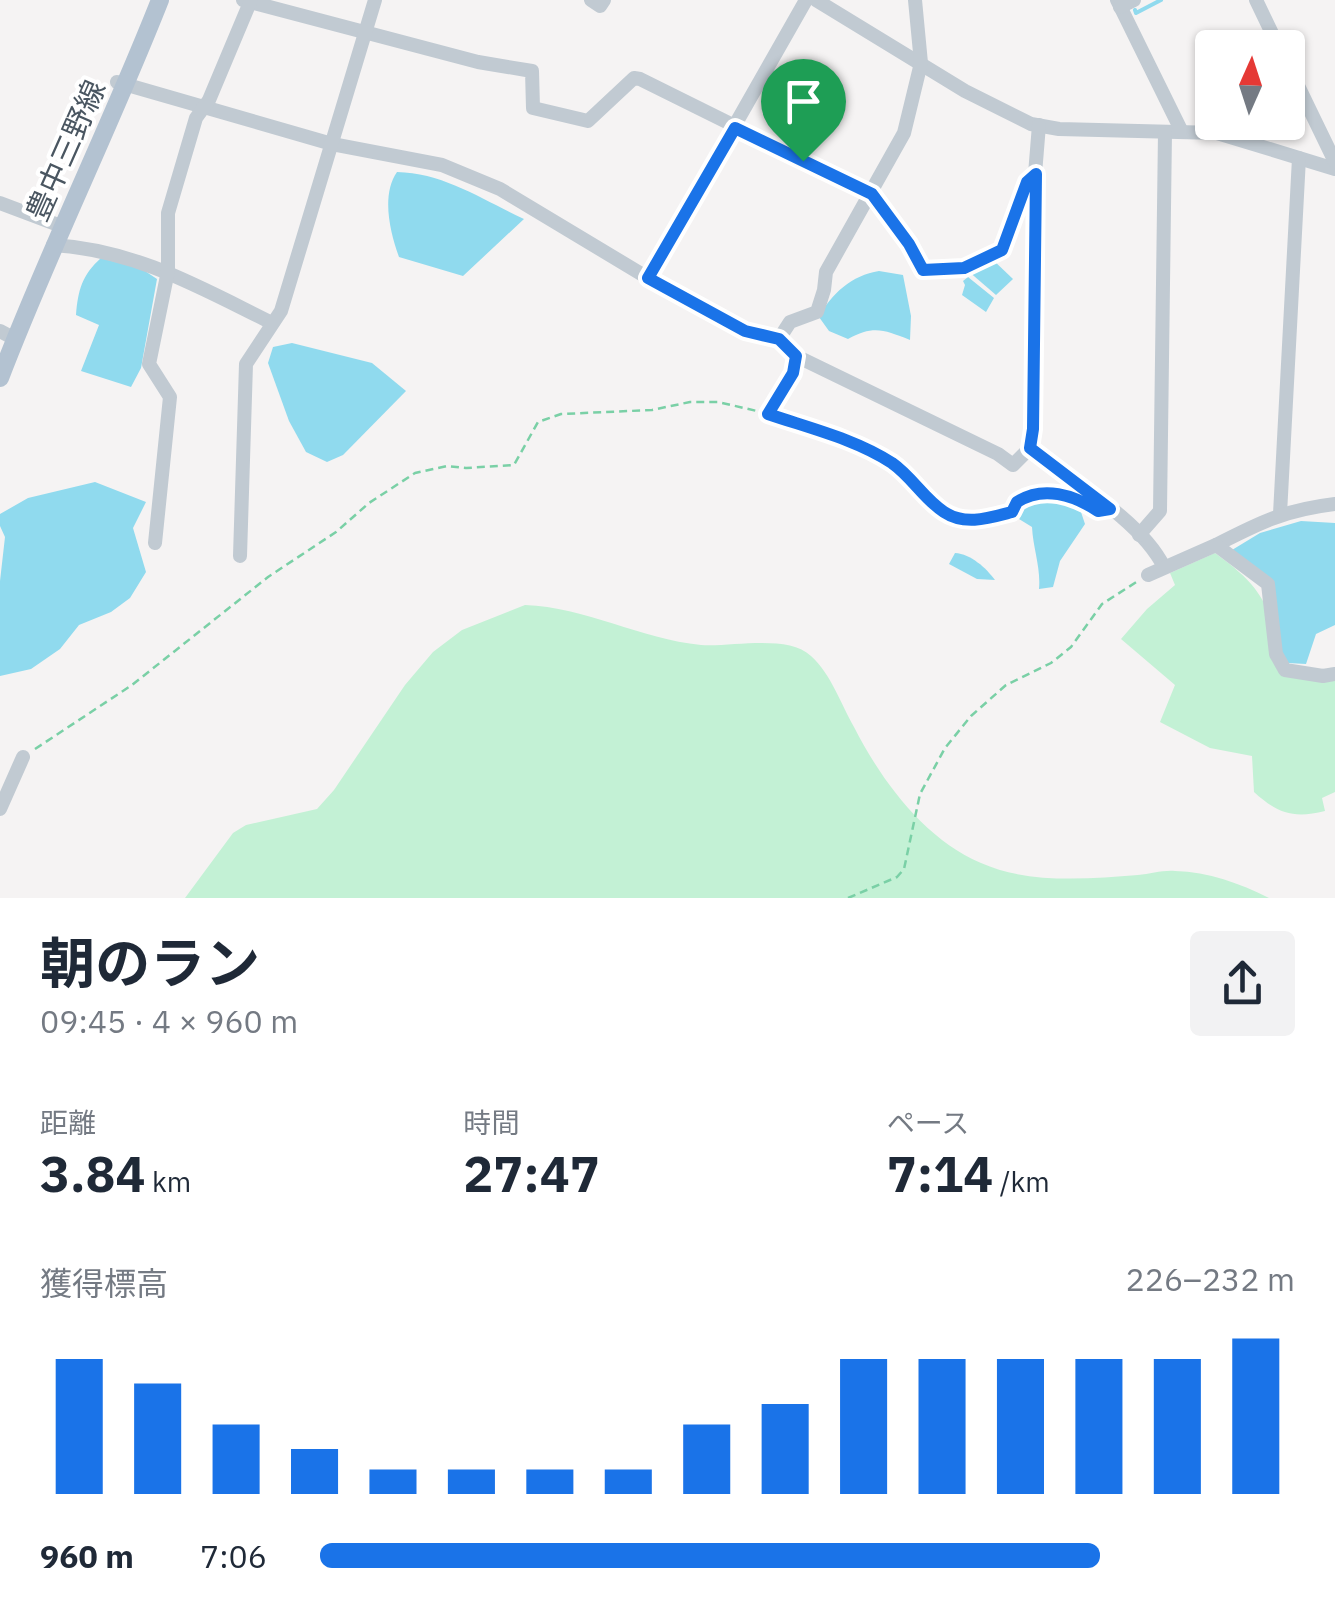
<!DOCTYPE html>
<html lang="ja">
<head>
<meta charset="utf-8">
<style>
	:root { --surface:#fff; --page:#f2f2f3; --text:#1f2937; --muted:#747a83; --accent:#1a73e8 }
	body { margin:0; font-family:"IBM Plex Sans","Noto Sans JP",sans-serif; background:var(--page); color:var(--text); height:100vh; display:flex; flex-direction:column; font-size:38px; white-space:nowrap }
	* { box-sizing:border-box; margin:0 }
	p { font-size:32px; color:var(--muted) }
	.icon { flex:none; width:55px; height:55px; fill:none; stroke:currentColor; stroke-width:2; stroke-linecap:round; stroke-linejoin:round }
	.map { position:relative; height:898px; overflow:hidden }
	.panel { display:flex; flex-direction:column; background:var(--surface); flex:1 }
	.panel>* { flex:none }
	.needle { width:65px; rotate:3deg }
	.buttons { position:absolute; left:1195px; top:30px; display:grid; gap:20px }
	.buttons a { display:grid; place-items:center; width:110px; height:110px; border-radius:10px; background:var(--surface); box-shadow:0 2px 8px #0004; font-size:50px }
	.pin { position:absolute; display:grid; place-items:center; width:85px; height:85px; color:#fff; margin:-102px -42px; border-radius:50% 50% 50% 0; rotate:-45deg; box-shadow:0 0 10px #0007 }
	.pin .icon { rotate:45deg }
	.round { display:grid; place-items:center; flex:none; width:105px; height:105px; border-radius:10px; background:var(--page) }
	.overview { display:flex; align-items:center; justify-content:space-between; height:170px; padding:0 40px }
	h1 { font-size:55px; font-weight:700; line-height:75px }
	.stats { display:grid; grid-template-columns:repeat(3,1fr); gap:15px; height:170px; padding:10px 40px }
	.stats div { display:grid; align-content:center }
	.stats b { font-size:50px; font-weight:700 }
	.stats small { font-size:28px; font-weight:400 }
	.stats p { font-size:28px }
	.chart { height:280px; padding:20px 40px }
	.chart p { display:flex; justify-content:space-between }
	.chart svg { width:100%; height:180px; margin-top:10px; stroke:var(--accent); stroke-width:6 }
	ul { padding:0 40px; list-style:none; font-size:32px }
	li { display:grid; grid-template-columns:160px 120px 1fr; align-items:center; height:75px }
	li i { height:25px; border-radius:12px; background:var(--accent) }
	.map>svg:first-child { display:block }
	.green { fill:#c3f1d5 }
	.water { fill:#90daee }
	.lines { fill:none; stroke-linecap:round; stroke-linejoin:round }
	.stream { stroke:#90daee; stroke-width:4 }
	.path { stroke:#7ad0a6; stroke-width:2.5; stroke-dasharray:8 5; stroke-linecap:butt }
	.minor { stroke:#c1cad2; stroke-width:14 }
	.major { stroke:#b3c2d1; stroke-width:18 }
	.route-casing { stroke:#fff; stroke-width:20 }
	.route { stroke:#1a73e8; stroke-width:12 }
	.labels { text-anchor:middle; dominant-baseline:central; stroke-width:8; stroke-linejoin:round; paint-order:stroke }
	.street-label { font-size:30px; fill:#4a5661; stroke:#fff }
</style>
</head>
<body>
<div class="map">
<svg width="1335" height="898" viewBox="0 0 1335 898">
	<rect width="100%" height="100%" fill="#f5f3f3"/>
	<g class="green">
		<path d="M1215,553C1271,593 1268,610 1286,673L1335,676V792L1322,798L1325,811C1293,819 1277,813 1254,792L1252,756L1210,748L1160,722L1175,685L1121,639L1147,609L1175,585L1170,573Z"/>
		<path d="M525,605C585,607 641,639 701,645C733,647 788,634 811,656C831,674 841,704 854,727C881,780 924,839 981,863C1028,884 1087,879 1138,875C1150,874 1163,870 1175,871C1209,872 1239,883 1269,898H185L233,833L246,825L317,809L334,790L405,685L433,652L462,630Z"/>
	</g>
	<g class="water">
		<path d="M397,172C444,173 483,200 524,219L463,276L399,257C390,232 381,195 397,172Z"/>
		<path d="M101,258L142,269L157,279L141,368L131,387L81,371L99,325L76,315C78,290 82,275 101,258Z"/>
		<polygon points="991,258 1013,279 996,295 967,270"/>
		<path d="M879,271L903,275L911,316L910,340C884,330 874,325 848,339L829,331L819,317C831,294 852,275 879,271Z"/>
		<polygon points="968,277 994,298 986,312 962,295 965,285 963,281"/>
		<polygon points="292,343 372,363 406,391 343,455 327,462 306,452 289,421 268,363 273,347"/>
		<polygon points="95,482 146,502 133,528 146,572 130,598 111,612 79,625 60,649 31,669 0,676 0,581 5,537 0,526 0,514 28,498"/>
		<path d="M1048,499L1080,509L1085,524L1060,561L1053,587L1039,589C1041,568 1033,548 1032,527L1019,519L1022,502Z"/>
		<polygon points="1301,521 1335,523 1335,625 1316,634 1306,664 1288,663 1277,649 1270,581 1232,550 1260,533"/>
		<path d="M955,553C971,554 986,568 995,580L977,579L949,564Z"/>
	</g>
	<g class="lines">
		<polyline class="stream" points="1135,10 1136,13 1161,0"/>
		<g class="path">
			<polyline points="35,749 132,685 268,577 336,532 369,503 415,473 447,466 466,468 514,465 538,422 561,414 652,410 690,402 718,402 757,411"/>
			<polyline points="848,898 897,877 904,869 920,794 945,748 971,716 1006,685 1051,663 1071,647 1102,604 1138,581"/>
		</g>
		<g class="minor">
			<polyline points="243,0 478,62 532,71 533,108 588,121 634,78 640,79 872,194 909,244 923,270 964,268 1002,250 1027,182 1035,174"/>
			<polyline points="591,0 600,6 604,0"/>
			<polyline points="816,0 965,91 1031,124 1059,129 1217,133 1335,169"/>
			<polyline points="1117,0 1182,132"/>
			<polyline points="1256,0 1279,48"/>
			<polyline points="1120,7 1134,0"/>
			<polyline points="1288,65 1335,162"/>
			<polyline points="117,82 332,144 442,165 500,189 648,278 745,331 779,339 796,356 998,454 1013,465 1029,449 1033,429 1035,174 1039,125"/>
			<polyline points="0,203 61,226"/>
			<path d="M53,245C136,250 199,287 272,323"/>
			<polyline points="648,278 806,0"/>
			<polyline points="0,331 15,339"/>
			<polyline points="779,339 790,322 817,312 824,290 826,272 904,133 921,63 915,0"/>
			<path d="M796,356L793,373L768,414C809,428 856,439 892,463C912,477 924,499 944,512C965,526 989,518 1012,512C1029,479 1074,495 1098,511L1111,509"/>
			<path d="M1029,449C1072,482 1140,519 1164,567"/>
			<polyline points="1280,514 1299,158"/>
			<polyline points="1139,535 1160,511 1165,132"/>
			<polyline points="155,543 170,397 149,364 168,271 168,213 196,118 209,100 251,0"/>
			<path d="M1216,545C1261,522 1285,510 1335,504"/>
			<polyline points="240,556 246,364 281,311 375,0"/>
			<polyline points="1148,575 1216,545 1268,584 1276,654 1285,670 1323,676 1335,674"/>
			<polyline points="0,809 23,757"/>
		</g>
		<path class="major" d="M0,378C49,250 110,127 160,0"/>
	</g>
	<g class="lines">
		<g class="route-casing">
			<path id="route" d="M735,128L872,194L909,244L923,270L964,268L1002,250L1027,182L1036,174L1033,429L1030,448L1110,509L1098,511C1074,495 1043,485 1017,502L1012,512C989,518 965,526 944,512C924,499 912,477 892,463C855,439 809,428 768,414L793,373L796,356L779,339L745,331L648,278Z"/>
		</g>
		<use href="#route" class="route"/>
	</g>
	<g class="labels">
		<g class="street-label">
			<text transform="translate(65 150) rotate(-66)">豊中三野線</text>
		</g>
	</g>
</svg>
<div class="buttons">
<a><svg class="needle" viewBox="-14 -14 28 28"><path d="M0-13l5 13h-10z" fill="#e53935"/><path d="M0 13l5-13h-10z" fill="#747a83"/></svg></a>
</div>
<div class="pin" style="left:803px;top:161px;background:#1e9e55"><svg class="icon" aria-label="arrive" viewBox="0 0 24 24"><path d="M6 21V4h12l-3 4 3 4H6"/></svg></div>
</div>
<section class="panel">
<div class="overview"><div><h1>朝のラン</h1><p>09:45 · 4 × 960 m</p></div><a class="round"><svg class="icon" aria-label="share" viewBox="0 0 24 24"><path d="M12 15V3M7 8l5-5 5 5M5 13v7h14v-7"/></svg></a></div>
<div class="stats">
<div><p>距離</p><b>3.84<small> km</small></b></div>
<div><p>時間</p><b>27:47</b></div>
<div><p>ペース</p><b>7:14<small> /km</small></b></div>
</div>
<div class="chart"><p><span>獲得標高</span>226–232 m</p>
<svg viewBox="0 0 160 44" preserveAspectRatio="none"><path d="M5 44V11M15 44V17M25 44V27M35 44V33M45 44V38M55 44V38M65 44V38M75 44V38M85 44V27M95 44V22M105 44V11M115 44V11M125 44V11M135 44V11M145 44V11M155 44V6"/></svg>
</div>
<ul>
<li><b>960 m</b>7:06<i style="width:80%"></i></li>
</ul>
</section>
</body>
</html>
